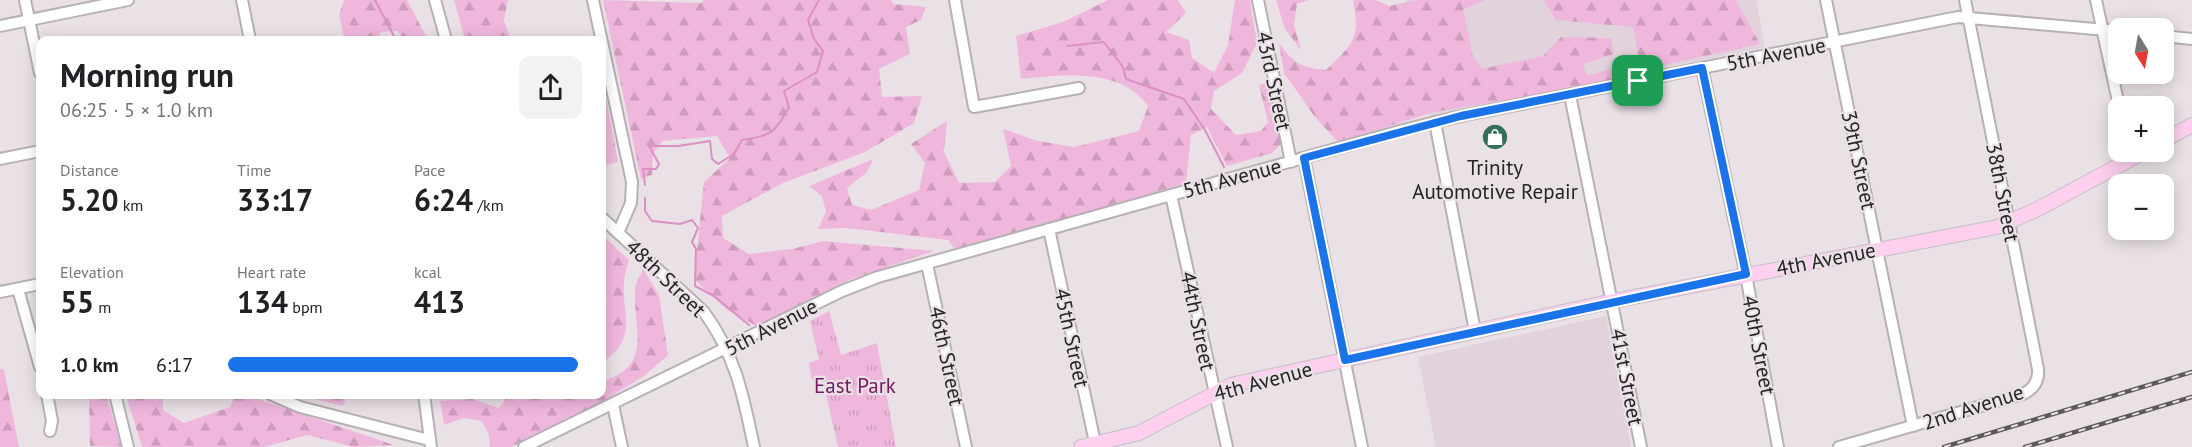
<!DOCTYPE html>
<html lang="en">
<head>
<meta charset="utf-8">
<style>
	:root { --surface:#fff; --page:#f2f2f2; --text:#202124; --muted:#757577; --accent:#1a73e8 }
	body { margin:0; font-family:"PT Sans",sans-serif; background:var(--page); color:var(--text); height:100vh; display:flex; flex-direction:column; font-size:22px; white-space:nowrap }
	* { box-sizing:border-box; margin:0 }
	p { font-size:20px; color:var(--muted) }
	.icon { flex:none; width:33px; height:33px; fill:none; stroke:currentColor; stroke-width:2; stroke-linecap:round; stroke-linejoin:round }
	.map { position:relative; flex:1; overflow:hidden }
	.sheet { position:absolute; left:36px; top:36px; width:570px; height:363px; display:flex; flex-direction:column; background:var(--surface); border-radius:12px; box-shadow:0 3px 15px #0003 }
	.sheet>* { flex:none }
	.needle { width:39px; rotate:169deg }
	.controls { position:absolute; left:2108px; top:18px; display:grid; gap:12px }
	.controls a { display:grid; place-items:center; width:66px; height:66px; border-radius:12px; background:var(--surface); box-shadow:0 3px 15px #0003; font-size:30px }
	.pin { position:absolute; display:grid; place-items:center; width:51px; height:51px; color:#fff; margin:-26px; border-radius:12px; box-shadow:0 3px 9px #0006 }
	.round { display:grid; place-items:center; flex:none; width:63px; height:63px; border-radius:12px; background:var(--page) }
	.headline { display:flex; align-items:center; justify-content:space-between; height:102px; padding:0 24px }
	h1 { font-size:33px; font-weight:700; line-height:45px }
	.metrics { display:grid; grid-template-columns:repeat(3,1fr); gap:9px; height:102px; padding:6px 24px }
	.metrics div { display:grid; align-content:center }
	.metrics b { font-size:30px; font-weight:700 }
	.metrics small { font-size:16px; font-weight:400 }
	.metrics p { font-size:16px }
	ul { padding:0 24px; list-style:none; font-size:20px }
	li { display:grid; grid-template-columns:96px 72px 1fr; align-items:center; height:45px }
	li i { height:15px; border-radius:8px; background:var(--accent) }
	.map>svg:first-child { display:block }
	.built { fill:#e1d2db }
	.forest { fill:url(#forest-firs) }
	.park { fill:url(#park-tufts) }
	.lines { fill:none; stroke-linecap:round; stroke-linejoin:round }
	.stream { stroke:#dc8fc4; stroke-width:2 }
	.minor-casing { stroke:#b7b0b4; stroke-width:14 }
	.major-casing { stroke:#c2c1c2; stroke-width:16 }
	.minor { stroke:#fff; stroke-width:10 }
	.major { stroke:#fecfef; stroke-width:14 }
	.rail-casing { stroke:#5d585b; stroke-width:4.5 }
	.rail { stroke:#e9e1e6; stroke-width:2; stroke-dasharray:7; stroke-linecap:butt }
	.route-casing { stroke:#fff; stroke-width:12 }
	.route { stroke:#1a73e8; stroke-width:8 }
	.labels { text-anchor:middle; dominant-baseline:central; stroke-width:4.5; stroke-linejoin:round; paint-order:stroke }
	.street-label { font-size:21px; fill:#262325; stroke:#e9e1e6 }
	.poi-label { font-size:21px; fill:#262325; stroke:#e9e1e6 }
	.park-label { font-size:21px; fill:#741a60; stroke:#e9e1e6 }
</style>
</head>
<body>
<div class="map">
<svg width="2192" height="447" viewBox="0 0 2192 447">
	<defs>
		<pattern id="forest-firs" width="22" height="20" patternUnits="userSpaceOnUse" patternTransform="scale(1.5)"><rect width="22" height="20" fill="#f0b7dd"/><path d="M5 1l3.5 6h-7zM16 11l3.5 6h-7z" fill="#ce9dbe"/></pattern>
		<pattern id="park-tufts" width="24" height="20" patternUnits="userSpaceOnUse" patternTransform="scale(1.5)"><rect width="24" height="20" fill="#f0b7dd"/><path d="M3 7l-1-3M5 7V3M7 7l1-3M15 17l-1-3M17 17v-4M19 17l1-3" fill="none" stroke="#ce9dbe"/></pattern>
	</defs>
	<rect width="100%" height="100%" fill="#e9e1e6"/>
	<g class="built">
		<polygon points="1406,0 1756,0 1765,47 1430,117"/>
		<polygon points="1606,316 1631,447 1436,447 1418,357"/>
	</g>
	<g class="forest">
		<polygon points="344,0 407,0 428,40 403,40 398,31 381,32 377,40 345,40 339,15"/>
		<polygon points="454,0 508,0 504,20 511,40 465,40"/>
		<polygon points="603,0 701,3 704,0 891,0 893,4 926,7 921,20 906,27 910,54 879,69 882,97 922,96 914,123 865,152 783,183 722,216 723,238 749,254 792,249 823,241 934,251 849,280 758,327 726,309 694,279 704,182 730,158 717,136 662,141 653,154 652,175 641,179"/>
		<path d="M1108,0H1178L1186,13L1166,32L1189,40L1192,58L1214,73L1228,45L1235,0H1250L1257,43L1242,73L1214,91L1211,109L1236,135L1261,131L1268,122L1259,85L1267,83L1282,143L1272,153L1227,166L1207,127L1191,135L1186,183L956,251L948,240L847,228L818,229L826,212L822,196L809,186L873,159L867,172L847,188L852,205L871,210L919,190L925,163L911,144L947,121L944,152L959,183L995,182L1011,166L1003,129L1038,141L1074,147L1139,131L1148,106C1121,67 1062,75 1021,79L1016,36L1063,22Z"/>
		<polygon points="1276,0 1309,0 1297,4 1294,25 1301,50 1285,29"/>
		<path d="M1353,0H1376L1389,6L1417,0H1486L1463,9L1473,57L1482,69L1543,56L1561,37L1611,38L1614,54L1583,64L1587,76L1622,66L1627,80L1434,112L1338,142L1315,117L1284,73L1279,43C1293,63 1302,68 1326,70C1353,44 1361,38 1353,0Z"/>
		<polygon points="1544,0 1736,0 1760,44 1641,70 1633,27 1556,20"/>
		<polygon points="602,76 618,162 602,166"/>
		<path d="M602,235L629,260C627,267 624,276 624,283C622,319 638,334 605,361L602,360V326L607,303L602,294Z"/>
		<path d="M643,269L659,295L668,355L644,376L590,409L511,447H490L489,435L482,421L464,418L444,425L440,401L472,399L499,408L505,400L504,395L602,394V381C654,366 633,329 635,291C635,284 640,276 643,269Z"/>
		<polygon points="0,369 4,370 19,447 0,447"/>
		<polygon points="89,395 106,395 122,447 90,446"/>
		<polygon points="126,395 163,395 163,410 184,423 230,407 235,395 254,395 255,398 394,445 354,447 307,435 264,447 142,447"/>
		<polygon points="298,395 347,395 343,406"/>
	</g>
	<polygon class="park" points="829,311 841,355 877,343 896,447 838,447 822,377 812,380 809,363 819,359 810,321"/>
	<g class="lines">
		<g class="stream">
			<polyline points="375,0 396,40"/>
			<polyline points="1067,46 1104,42 1123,67 1126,79 1184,99 1205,130 1224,167"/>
			<path d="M645,185L643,169H656L659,164L649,146H678L710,141L712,159L718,164L734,154L742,140C771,136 775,133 789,107L784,91L817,72L823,51L814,39L808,20L819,0"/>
			<polyline points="645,198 645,211 652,221 680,224 692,220 698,228 692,242 696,249 695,286 714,296 749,325"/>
		</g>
		<g class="minor-casing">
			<g id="minor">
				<polyline points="25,0 40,73"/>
				<polyline points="242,0 250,40"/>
				<polyline points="435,0 446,40"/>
				<polyline points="593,0 632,182 631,203 618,233"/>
				<polyline points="955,0 974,107 1079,88"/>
				<polyline points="1258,0 1291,162"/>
				<polyline points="1826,0 1913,426"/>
				<polyline points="2096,0 2119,106"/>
				<polyline points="0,26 128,0"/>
				<polyline points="2163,36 2192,39"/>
				<polyline points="1702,68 1746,275 1778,447"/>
				<polyline points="1570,95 1641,447"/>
				<polyline points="1435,122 1475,331"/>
				<polyline points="1304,158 1362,447"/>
				<polyline points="0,159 40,151"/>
				<polyline points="1171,195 1227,447"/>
				<path d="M602,218L704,312C736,356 743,395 754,447"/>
				<polyline points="1049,229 1096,447"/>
				<polyline points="927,264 966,447"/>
				<polyline points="18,289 40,367"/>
				<polyline points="0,292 40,284"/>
				<polyline points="47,394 52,421 50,431"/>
				<polyline points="115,394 128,447"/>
				<polyline points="270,394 300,407 429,440"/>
				<polyline points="424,394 431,447"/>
				<polyline points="613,405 622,447"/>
				<polyline points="524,447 842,291 878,277 1407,129 1461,116 1958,17 2118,31"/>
				<path d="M1839,447L2023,394C2034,389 2039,381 2038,369L1965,0"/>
			</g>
		</g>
		<g class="major-casing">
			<g id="major">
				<polyline points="2163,141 2192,125"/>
				<polyline points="1081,447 1139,433 1231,385 1613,301 1997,227 2036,210 2144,152"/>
			</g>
		</g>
		<use href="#minor" class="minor"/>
		<use href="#major" class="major"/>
		<g class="rail-casing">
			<g id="rail">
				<polyline points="1944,447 2192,372"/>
				<polyline points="2025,447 2192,397"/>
			</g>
		</g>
		<use href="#rail" class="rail"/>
	</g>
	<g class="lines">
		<g class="route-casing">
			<polygon id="route" points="1702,68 1746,274 1345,360 1304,158 1461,116"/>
		</g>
		<use href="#route" class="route"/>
	</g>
	<defs>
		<g id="shop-disc" transform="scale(1.35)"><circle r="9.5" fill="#336f5a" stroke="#e9e1e6"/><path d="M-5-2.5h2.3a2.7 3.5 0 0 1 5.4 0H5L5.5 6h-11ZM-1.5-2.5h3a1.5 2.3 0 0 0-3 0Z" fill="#fff"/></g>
	</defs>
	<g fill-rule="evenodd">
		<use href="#shop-disc" x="1495" y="137"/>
	</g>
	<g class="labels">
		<g class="street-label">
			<text transform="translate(1776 54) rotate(-11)">5th Avenue</text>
			<text transform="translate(1274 81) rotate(78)">43rd Street</text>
			<text transform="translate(1859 160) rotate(78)">39th Street</text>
			<text transform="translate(1232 178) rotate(-15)">5th Avenue</text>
			<text transform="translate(2003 192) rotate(79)">38th Street</text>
			<text transform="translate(1826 259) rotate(-11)">4th Avenue</text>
			<text transform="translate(666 278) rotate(44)">48th Street</text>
			<text transform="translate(1198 321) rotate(78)">44th Street</text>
			<text transform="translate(771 327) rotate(-27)">5th Avenue</text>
			<text transform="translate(1072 338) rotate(78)">45th Street</text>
			<text transform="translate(1759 345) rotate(79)">40th Street</text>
			<text transform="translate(947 356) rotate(78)">46th Street</text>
			<text transform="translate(1627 377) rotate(79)">41st Street</text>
			<text transform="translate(1263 381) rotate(-15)">4th Avenue</text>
			<text transform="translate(1973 407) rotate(-18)">2nd Avenue</text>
		</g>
		<g class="poi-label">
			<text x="1495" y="167">Trinity<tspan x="1495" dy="24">Automotive Repair</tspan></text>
		</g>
		<g class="park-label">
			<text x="855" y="385">East Park</text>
		</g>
	</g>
</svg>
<div class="controls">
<a><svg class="needle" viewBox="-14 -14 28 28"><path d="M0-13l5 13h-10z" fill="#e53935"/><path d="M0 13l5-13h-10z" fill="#757577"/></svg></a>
<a>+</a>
<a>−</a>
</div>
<div class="pin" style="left:1638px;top:81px;background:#1e9e55"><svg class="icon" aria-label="arrive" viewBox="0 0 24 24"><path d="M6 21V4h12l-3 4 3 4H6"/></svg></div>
<section class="sheet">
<div class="headline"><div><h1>Morning run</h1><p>06:25 · 5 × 1.0 km</p></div><a class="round"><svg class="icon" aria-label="share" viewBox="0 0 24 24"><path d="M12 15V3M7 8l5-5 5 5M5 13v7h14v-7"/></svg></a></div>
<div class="metrics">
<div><p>Distance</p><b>5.20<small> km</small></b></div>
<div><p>Time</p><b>33:17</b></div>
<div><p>Pace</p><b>6:24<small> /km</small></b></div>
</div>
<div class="metrics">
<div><p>Elevation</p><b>55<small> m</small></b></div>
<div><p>Heart rate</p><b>134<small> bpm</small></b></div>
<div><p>kcal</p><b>413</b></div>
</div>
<ul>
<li><b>1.0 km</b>6:17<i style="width:99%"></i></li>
</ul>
</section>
</div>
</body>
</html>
